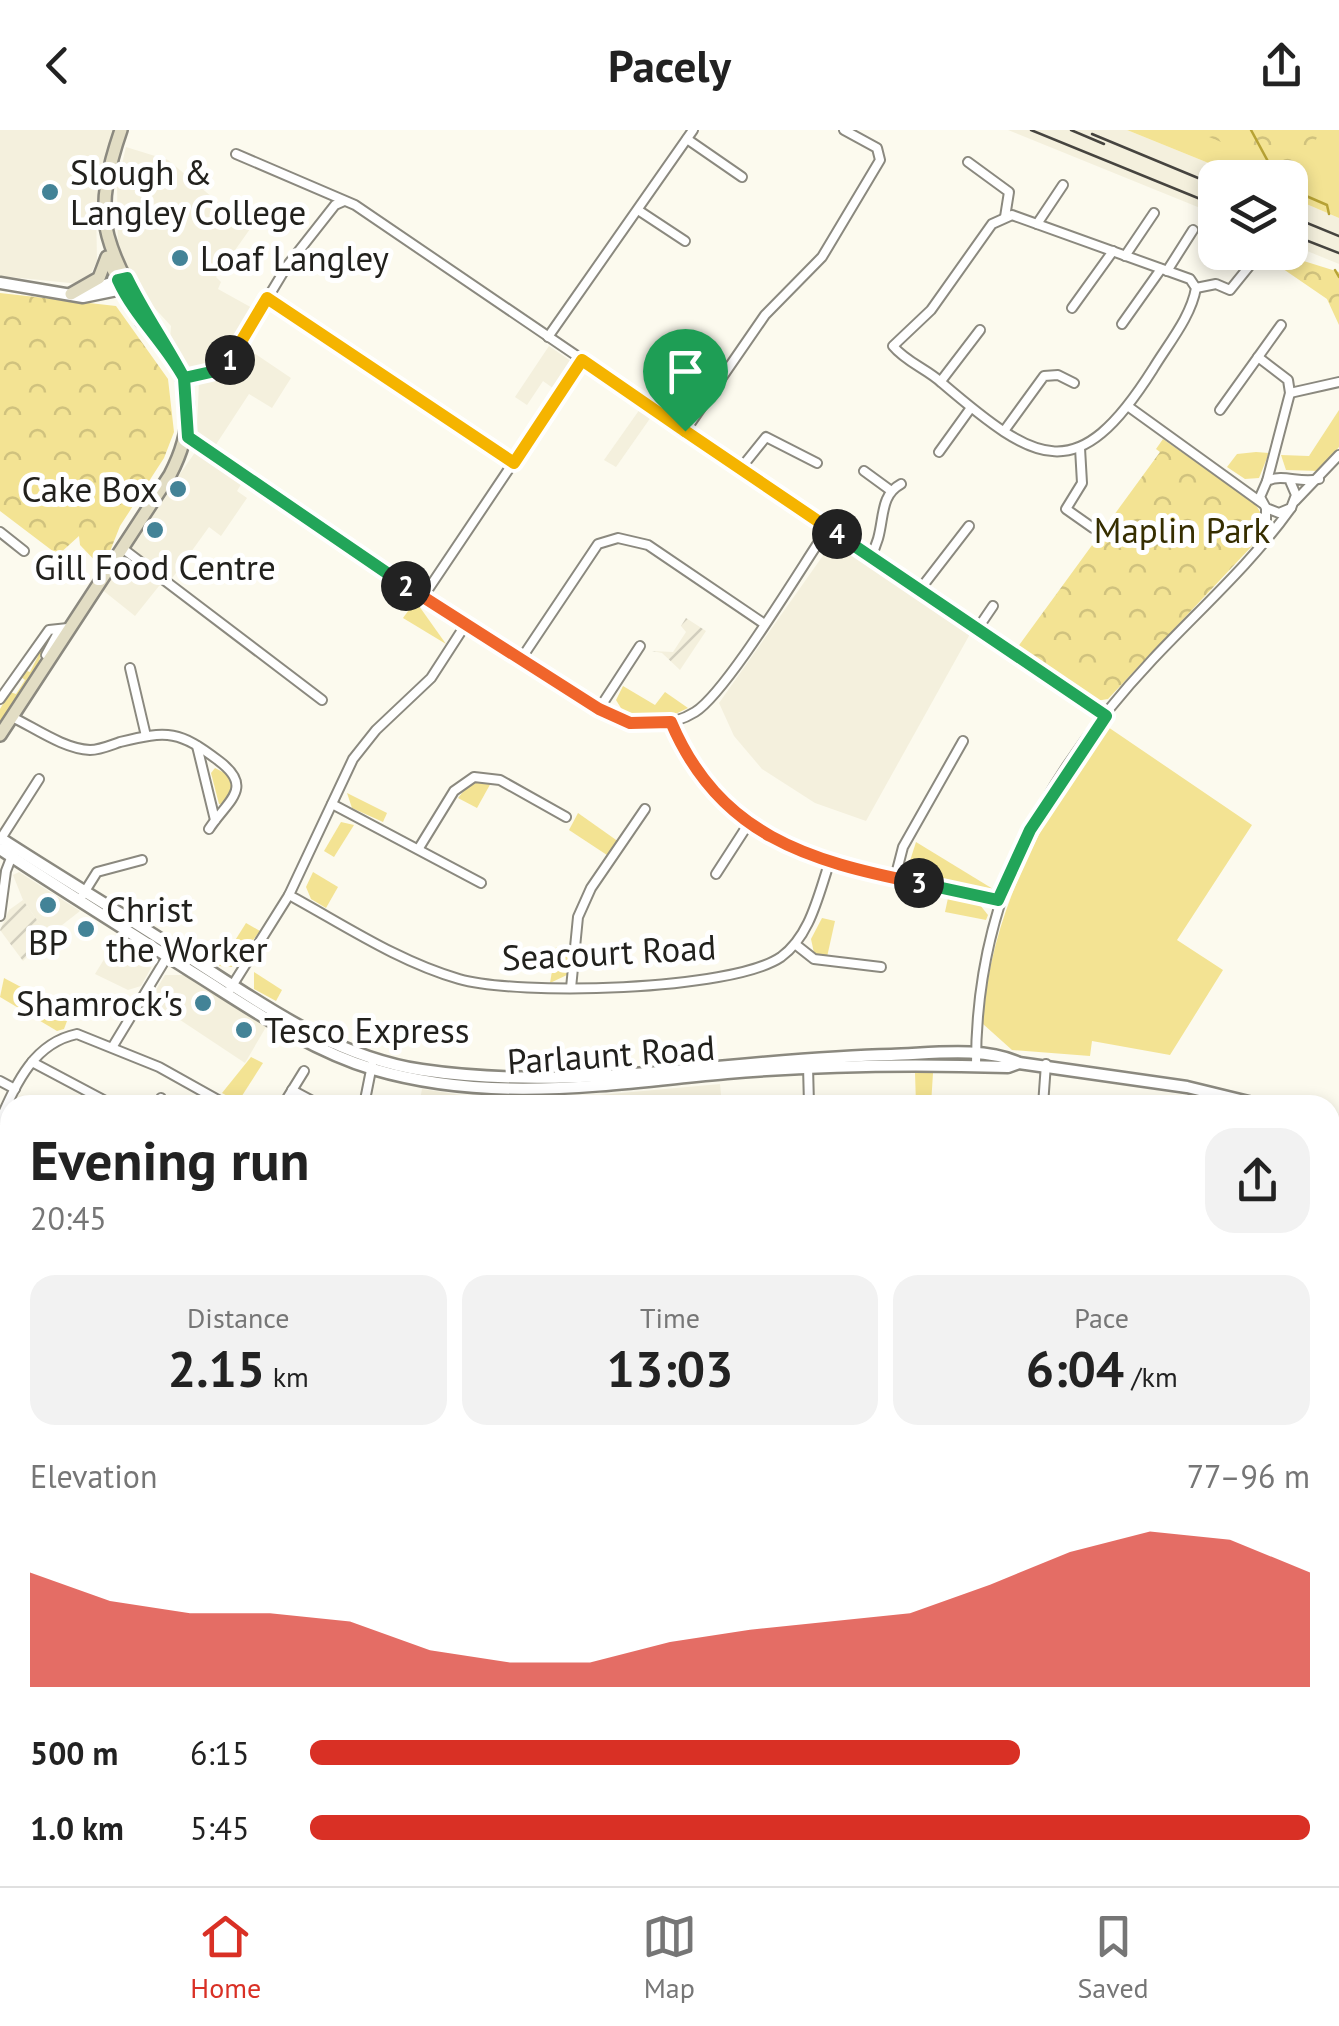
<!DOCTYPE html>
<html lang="en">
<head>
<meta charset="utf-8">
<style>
	:root { --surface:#fff; --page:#f2f2f2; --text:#222; --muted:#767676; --line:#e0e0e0; --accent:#d93025 }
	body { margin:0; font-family:"PT Sans",sans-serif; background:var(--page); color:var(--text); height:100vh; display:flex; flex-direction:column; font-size:38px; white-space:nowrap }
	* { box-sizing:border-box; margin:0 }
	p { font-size:32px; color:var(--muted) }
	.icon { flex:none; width:55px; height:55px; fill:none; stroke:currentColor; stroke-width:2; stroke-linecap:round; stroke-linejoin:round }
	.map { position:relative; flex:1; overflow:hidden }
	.side { position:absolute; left:0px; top:965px; width:1340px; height:792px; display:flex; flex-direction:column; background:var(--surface); border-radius:30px 30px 0 0; box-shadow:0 5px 15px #0003 }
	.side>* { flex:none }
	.tools { position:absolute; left:1198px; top:30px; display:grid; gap:20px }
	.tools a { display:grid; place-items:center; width:110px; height:110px; border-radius:20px; background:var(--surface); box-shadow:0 5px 15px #0003; font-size:50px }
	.pin { position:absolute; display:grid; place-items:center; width:85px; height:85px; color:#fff; margin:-102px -42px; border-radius:50% 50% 50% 0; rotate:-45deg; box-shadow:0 0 10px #0007 }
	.pin .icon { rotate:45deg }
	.km { position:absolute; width:50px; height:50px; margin:-25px; border-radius:50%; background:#222; color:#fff; font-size:28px; line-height:50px; text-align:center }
	.round { display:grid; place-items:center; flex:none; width:105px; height:105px; border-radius:30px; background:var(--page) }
	.summary { display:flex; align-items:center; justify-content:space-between; height:170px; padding:0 30px }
	h1 { font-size:55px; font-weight:800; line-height:75px }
	.figures { display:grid; grid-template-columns:repeat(3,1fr); gap:15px; height:170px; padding:10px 30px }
	.figures div { display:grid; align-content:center; border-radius:25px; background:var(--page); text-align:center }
	.figures b { font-size:50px; font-weight:800 }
	.figures small { font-size:28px; font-weight:400 }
	.figures p { font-size:28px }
	.chart { height:280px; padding:20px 30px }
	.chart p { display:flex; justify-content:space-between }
	.chart svg { width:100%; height:180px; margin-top:10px; fill:var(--accent); opacity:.7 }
	ul { padding:0 30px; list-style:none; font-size:32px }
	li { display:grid; grid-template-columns:160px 120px 1fr; align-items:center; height:75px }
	li i { height:25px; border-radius:12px; background:var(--accent) }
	header { display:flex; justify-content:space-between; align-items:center; height:130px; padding:0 30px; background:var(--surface); font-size:45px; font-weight:800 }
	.dock { display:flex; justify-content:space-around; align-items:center; height:140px; border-top:2px solid var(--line); background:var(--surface); font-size:28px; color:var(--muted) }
	.dock a { display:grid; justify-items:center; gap:5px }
	.dock .selected { color:var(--accent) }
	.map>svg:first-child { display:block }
	.built { fill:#f4f0dd }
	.industrial { fill:url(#industrial-furrows) }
	.grass { fill:#f3e393 }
	.forest { fill:url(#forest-crowns) }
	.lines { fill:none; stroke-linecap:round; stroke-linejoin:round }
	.stream { stroke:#b7a234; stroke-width:2.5 }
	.minor-casing { stroke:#8b897f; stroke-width:12 }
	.tertiary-casing { stroke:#8b897f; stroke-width:15 }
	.secondary-casing { stroke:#8b897f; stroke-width:16 }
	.minor { stroke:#fff; stroke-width:8 }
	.tertiary { stroke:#fff; stroke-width:10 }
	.secondary { stroke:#e2ddc4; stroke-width:11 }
	.rail { stroke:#46443f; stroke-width:2.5 }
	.split-1-casing { stroke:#fff; stroke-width:20 }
	.split-2-casing { stroke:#fff; stroke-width:20 }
	.split-3-casing { stroke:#fff; stroke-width:20 }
	.split-4-casing { stroke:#fff; stroke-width:20 }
	.split-5-casing { stroke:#fff; stroke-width:20 }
	.split-1 { stroke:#f5b400; stroke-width:12 }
	.split-2 { stroke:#22a559; stroke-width:12 }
	.split-3 { stroke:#f0652b; stroke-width:12 }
	.split-4 { stroke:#22a559; stroke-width:12 }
	.split-5 { stroke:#f5b400; stroke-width:12 }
	.poi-dot { fill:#438397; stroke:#fff; stroke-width:4 }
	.labels { text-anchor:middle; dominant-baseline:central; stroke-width:10; stroke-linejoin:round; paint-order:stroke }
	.poi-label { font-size:35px; fill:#22211d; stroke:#fff; text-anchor:start }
	.park-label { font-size:35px; fill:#362e00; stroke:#fff }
	.street-label { font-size:35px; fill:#22211d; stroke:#fff }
</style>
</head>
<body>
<header><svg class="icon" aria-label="back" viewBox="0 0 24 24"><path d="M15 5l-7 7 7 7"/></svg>Pacely<svg class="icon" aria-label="share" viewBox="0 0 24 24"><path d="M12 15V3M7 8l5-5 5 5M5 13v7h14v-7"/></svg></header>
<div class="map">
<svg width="1339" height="1756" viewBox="0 0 1339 1756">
	<defs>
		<pattern id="industrial-furrows" width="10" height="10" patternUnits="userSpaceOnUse" patternTransform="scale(2.5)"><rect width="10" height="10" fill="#f4f0dd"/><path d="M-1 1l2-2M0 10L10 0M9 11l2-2" fill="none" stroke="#d1cebd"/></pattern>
		<pattern id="forest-crowns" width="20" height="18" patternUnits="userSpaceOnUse" patternTransform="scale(2.5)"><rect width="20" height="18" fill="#f3e393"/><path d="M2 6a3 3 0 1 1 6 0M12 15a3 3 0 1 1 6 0" fill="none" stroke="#d0c27e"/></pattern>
	</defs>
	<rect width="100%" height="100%" fill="#fcfaee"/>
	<g class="built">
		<polygon points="0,0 116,0 96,75 97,131 88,149 80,154 0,146"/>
		<polygon points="1008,0 1127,0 1243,47 1215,48 1215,84"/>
		<polygon points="126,17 168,30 250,99 216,147 221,152 218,159 254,179 248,219 291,248 272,278 249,264 215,316 242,353 237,361 247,368 221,406 209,397 173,447 159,456 135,486 100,458 196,321 199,251 170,209 171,196 139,161 118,121 117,55"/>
		<polygon points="1290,67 1339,88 1339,134 1290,114"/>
		<polygon points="549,216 575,234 557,261 543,251 527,275 515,267"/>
		<polygon points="640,279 651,287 616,337 604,330"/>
		<polygon points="829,417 848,421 970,504 866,691 815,673 762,639 734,606 719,573"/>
		<polygon points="19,742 80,781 48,806 23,770 13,745"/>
		<polygon points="119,805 143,820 151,838 141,856 128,860 95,844"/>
		<polygon points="165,845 185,845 266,897 245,933 150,870"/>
		<polygon points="720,954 722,975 419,975 422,959 494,970 544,970"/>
	</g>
	<g class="industrial">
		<polygon points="686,488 706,501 680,540 662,523 652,521 673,522 686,502 681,496"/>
		<polygon points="23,770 48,806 23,831 0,800 9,780"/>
		<polygon points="114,1748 627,1748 620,1756 121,1756"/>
		<polygon points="692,1748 795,1748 798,1750 792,1756 681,1756"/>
	</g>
	<g class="grass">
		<polygon points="1127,0 1339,0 1339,88 1290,67 1290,48 1243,47"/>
		<polygon points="1339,280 1339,317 1319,341 1286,340 1281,325 1309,326"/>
		<polygon points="1256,322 1269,323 1259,348 1245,349 1227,337 1237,324"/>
		<polygon points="414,473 419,476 446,514 403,488"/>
		<polygon points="46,509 34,547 0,596 0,579 10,562 16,564 25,550 20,546 24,540 30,542 38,526 35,522"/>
		<polygon points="623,556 655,575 665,562 688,578 667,588 624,583 616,570"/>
		<path d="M1105,595L1252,695L1177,810L1223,840L1170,925L1092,911L1090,926L1012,920L983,894V887C993,775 1044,687 1105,595Z"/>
		<polygon points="215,638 236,649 225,674 219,674 211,643"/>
		<polygon points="479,650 492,651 477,678 458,668 469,654"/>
		<polygon points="347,663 387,683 383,692 352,678"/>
		<polygon points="578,683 619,712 610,727 569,700"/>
		<polygon points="341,692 354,695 334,727 324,721"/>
		<polygon points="916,712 993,759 914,745 909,734"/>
		<polygon points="313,742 338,757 326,778 311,769 306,757"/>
		<polygon points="948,768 980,775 988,785 986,790 945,782"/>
		<polygon points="822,788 835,791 827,827 814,823 811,809"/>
		<polygon points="246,793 260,801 232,837 219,836"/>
		<polygon points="556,817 570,821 569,844 550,853"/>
		<polygon points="254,842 282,860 276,871 254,859"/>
		<polygon points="4,848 70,883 64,899 57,901 0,867"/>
		<polygon points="251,927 263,933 238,972 222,963"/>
		<polygon points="915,943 933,943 931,975 916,975"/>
		<polygon points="1330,1010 1339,1013 1339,1661 1330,1646"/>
		<polygon points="0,1201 10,1211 10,1271 6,1267 0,1273"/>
		<polygon points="1333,1658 1339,1665 1339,1756 1153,1756 1145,1748 1330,1748"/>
		<polygon points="908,1748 1098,1748 1105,1756 906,1756"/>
	</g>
	<g class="forest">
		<polygon points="1208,0 1320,0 1301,45 1209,7"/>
		<polygon points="1278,123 1339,142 1339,195 1327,169 1273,132"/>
		<polygon points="0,163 116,176 168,249 174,302 164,328 120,396 103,439 80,415 79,406 58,425 0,381"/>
		<path d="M1163,309L1253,372C1267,387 1264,401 1252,416L1108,569L1096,571L1017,518L1160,322L1156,319Z"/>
		<polygon points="1339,1164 1339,1280 1330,1283 1330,1182"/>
		<polygon points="1339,1376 1339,1436 1330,1433 1330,1382"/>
		<polygon points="1339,1473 1339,1550 1330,1554 1330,1475"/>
		<polygon points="7,1586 10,1748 114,1748 121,1756 0,1756 0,1592"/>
	</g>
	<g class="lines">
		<g class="stream">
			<polyline points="1251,0 1277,48"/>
			<polyline points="1290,59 1327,75 1329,84"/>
			<polyline points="1335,140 1339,147"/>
		</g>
		<g class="minor-casing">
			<g id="minor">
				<polyline points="687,9 742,47"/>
				<polyline points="236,24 355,75 1106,586"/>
				<polyline points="968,32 1009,62 1005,87"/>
				<polyline points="638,80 685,111"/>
				<path d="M1012,85L1190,149L1196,158C1191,187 1168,214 1153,239C1077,359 1037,334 942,253C927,239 906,232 893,216L931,180L992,94Z"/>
				<polyline points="1037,94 1063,55"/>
				<polyline points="1125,126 1154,83"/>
				<polyline points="1167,141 1193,100"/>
				<polyline points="1196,158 1216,154 1230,160 1251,134 1236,122"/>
				<polyline points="267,168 514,333"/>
				<polyline points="1072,178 1113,121"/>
				<polyline points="1122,194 1161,139"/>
				<polyline points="548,207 693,0"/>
				<polyline points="1258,227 1288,250 1290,263 1267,351"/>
				<polyline points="184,248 211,242 229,232 287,136 335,75 344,71"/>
				<polyline points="941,251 980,200"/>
				<polyline points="1290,263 1339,252"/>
				<polyline points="1129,277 1262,373"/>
				<polyline points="1220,280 1281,195"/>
				<polyline points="685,301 765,185 822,127 880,30 877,18 844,0"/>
				<polyline points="1004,301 1044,246 1058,245 1074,253"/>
				<polyline points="188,307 423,467 582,230"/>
				<polyline points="1080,318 1082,353 1066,379 1093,398"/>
				<polyline points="939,322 970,279"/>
				<polyline points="741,338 766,307 817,333"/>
				<polyline points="864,341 890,360"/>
				<path d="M1290,351L1296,365L1291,378L1279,383L1266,378L1260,367L1267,351C1283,343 1300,354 1319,349"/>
				<polyline points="1295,371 1339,325"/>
				<polyline points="1266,378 1266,407"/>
				<polyline points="0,402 24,421"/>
				<polyline points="122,418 322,570"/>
				<path d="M870,427C888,399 875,368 901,354"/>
				<polyline points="918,462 969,396"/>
				<path d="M423,467L599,579C631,593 663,602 695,582C727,562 802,436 828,398"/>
				<polyline points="976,501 993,476"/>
				<polyline points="46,525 59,501"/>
				<polyline points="519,532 598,414 618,408 648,415 763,493"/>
				<polyline points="130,538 146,606"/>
				<polyline points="0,569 49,500 68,498"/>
				<polyline points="599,579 640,516"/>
				<path d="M12,587C35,598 64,619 90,620C100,620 111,615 120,612C168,600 180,601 219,631C255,658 227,671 209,699"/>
				<path d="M671,591C732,733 865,742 998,769"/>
				<polyline points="197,616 215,690"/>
				<polyline points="332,674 481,753"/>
				<polyline points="0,710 39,649"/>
				<polyline points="419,718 454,661 474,647 500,650 566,687"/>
				<polyline points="716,744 749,693"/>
				<polyline points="895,748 903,717 963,611"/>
				<path d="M289,765C344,795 399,832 459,849C518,866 731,861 781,827C810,806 818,766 829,734"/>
				<polyline points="82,766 97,742 142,730"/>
				<polyline points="0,786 6,741 13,723"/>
				<polyline points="795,814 814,829 881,837"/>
				<polyline points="571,858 578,787 591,758 645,679"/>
				<polyline points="227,864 289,765 353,629 376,600 431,548 464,497"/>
				<polyline points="113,916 173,817"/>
				<polyline points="32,932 113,975"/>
				<path d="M976,934C976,771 1042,647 1153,529C1200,479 1251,434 1291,378"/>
				<polyline points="808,936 809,975"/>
				<polyline points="0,951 15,959"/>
				<polyline points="292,960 320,975"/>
				<polyline points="158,975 161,968"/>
				<polyline points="283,975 304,941"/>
				<polyline points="364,975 372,935"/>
				<polyline points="1043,975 1046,934"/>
				<path d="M0,990C17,952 34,913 77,904L159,937L227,975"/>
				<polyline points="0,1027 10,1033"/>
				<polyline points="0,1143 10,1152"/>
				<polyline points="0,1331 10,1321"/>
				<polyline points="0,1394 10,1403"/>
				<polyline points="0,1461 10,1485"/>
				<polyline points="233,1748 242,1756"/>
				<polyline points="519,1748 528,1756"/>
				<polyline points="271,1756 274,1748"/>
				<polyline points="346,1756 356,1748"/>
				<polyline points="838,1756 841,1748"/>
			</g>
		</g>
		<g class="tertiary-casing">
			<g id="tertiary">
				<polyline points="0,153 83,167 122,159 124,154"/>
				<polyline points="87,161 123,149"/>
				<path d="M0,708C57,745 116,780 173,817C251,866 328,926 422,940C576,963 737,928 891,925C930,924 983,916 1019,933"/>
				<path d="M0,719C63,761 128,801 192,842C250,878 307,919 373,939C492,974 607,954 727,943C821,935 914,934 1008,937L1019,933L1187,957L1261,975"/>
				<polyline points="1330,997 1339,1001"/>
				<polyline points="648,1748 662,1753"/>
				<polyline points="634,1756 638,1748"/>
				<polyline points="657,1756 677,1748"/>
			</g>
		</g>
		<g class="secondary-casing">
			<g id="secondary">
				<polyline points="107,129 142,192"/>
				<polyline points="71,164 99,148 107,127"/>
				<path d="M0,605L170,345C226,238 134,201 108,106C99,72 110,32 121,0"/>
			</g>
		</g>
		<use href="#minor" class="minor"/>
		<use href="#tertiary" class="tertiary"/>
		<use href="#secondary" class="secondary"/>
		<g class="rail">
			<polyline points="1031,0 1215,75"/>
			<polyline points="1071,0 1104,14"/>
			<polyline points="1092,4 1215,55"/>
			<polyline points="1290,86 1339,106"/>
			<polyline points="1290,104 1339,123"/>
		</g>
	</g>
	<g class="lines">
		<g class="split-1-casing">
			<polyline id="split-1" points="230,230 267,168 514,333 582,230 685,301"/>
		</g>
		<g class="split-2-casing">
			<path id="split-2" d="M230,230L211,242L184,248C165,213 135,187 118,150L127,148C144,183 166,214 184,248L188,307L406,456"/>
		</g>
		<g class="split-3-casing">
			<path id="split-3" d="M406,456L599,579L630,593L671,592C719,705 808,731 919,753"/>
		</g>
		<g class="split-4-casing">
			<polyline id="split-4" points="837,404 1106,586 1030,700 998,770 919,753"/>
		</g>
		<g class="split-5-casing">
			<polyline id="split-5" points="685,301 837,404"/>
		</g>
		<use href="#split-1" class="split-1"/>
		<use href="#split-2" class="split-2"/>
		<use href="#split-3" class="split-3"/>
		<use href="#split-4" class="split-4"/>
		<use href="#split-5" class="split-5"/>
	</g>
	<g class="poi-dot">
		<circle cx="50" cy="62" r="10"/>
		<circle cx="180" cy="128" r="10"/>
		<circle cx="178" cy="359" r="10"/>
		<circle cx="155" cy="400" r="10"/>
		<circle cx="48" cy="775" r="10"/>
		<circle cx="86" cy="799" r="10"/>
		<circle cx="203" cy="873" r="10"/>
		<circle cx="244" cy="900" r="10"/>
	</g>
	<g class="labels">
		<g class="poi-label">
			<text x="70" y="42">Slough &amp;<tspan x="70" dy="40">Langley College</tspan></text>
			<text x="200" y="128">Loaf Langley</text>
			<text x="158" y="359" text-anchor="end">Cake Box</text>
			<text x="155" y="437" text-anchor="middle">Gill Food Centre</text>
			<text x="106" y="779">Christ<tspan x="106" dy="40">the Worker</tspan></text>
			<text x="48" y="812" text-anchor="middle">BP</text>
			<text x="183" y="873" text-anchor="end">Shamrock's</text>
			<text x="264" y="900">Tesco Express</text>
		</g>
		<g class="park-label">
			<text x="1182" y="400">Maplin Park</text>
		</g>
		<g class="street-label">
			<text transform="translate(609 822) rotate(-3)">Seacourt Road</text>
			<text transform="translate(611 924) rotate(-4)">Parlaunt Road</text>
		</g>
	</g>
</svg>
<div class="tools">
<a><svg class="icon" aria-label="layers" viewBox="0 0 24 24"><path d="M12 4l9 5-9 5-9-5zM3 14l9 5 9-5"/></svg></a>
</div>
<div class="pin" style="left:685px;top:301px;background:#1e9e55"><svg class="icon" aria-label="arrive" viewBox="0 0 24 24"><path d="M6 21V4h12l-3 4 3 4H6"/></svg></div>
<b class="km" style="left:230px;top:230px">1</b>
<b class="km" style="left:406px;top:456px">2</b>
<b class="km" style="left:919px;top:753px">3</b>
<b class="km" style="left:837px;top:404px">4</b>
<section class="side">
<div class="summary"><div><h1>Evening run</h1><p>20:45</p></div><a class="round"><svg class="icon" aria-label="share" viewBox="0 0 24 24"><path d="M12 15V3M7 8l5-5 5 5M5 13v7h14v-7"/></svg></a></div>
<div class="figures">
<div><p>Distance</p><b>2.15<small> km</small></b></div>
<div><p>Time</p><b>13:03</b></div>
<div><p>Pace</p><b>6:04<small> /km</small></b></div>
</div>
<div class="chart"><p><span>Elevation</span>77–96 m</p>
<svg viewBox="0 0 160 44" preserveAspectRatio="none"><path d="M0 44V16L10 23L20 26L30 26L40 28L50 35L60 38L70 38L80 33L90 30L100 28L110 26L120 19L130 11L140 6L150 8L160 16V44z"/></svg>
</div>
<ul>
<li><b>500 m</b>6:15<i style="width:71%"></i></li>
<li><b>1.0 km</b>5:45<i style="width:100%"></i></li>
</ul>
</section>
</div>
<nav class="dock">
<a class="selected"><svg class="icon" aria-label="home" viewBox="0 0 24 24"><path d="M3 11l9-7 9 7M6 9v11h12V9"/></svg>Home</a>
<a><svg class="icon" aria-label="map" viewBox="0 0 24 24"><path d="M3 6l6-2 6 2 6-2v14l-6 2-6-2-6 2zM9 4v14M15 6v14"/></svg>Map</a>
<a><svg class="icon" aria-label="saved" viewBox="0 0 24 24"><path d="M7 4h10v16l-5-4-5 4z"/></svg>Saved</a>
</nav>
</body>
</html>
